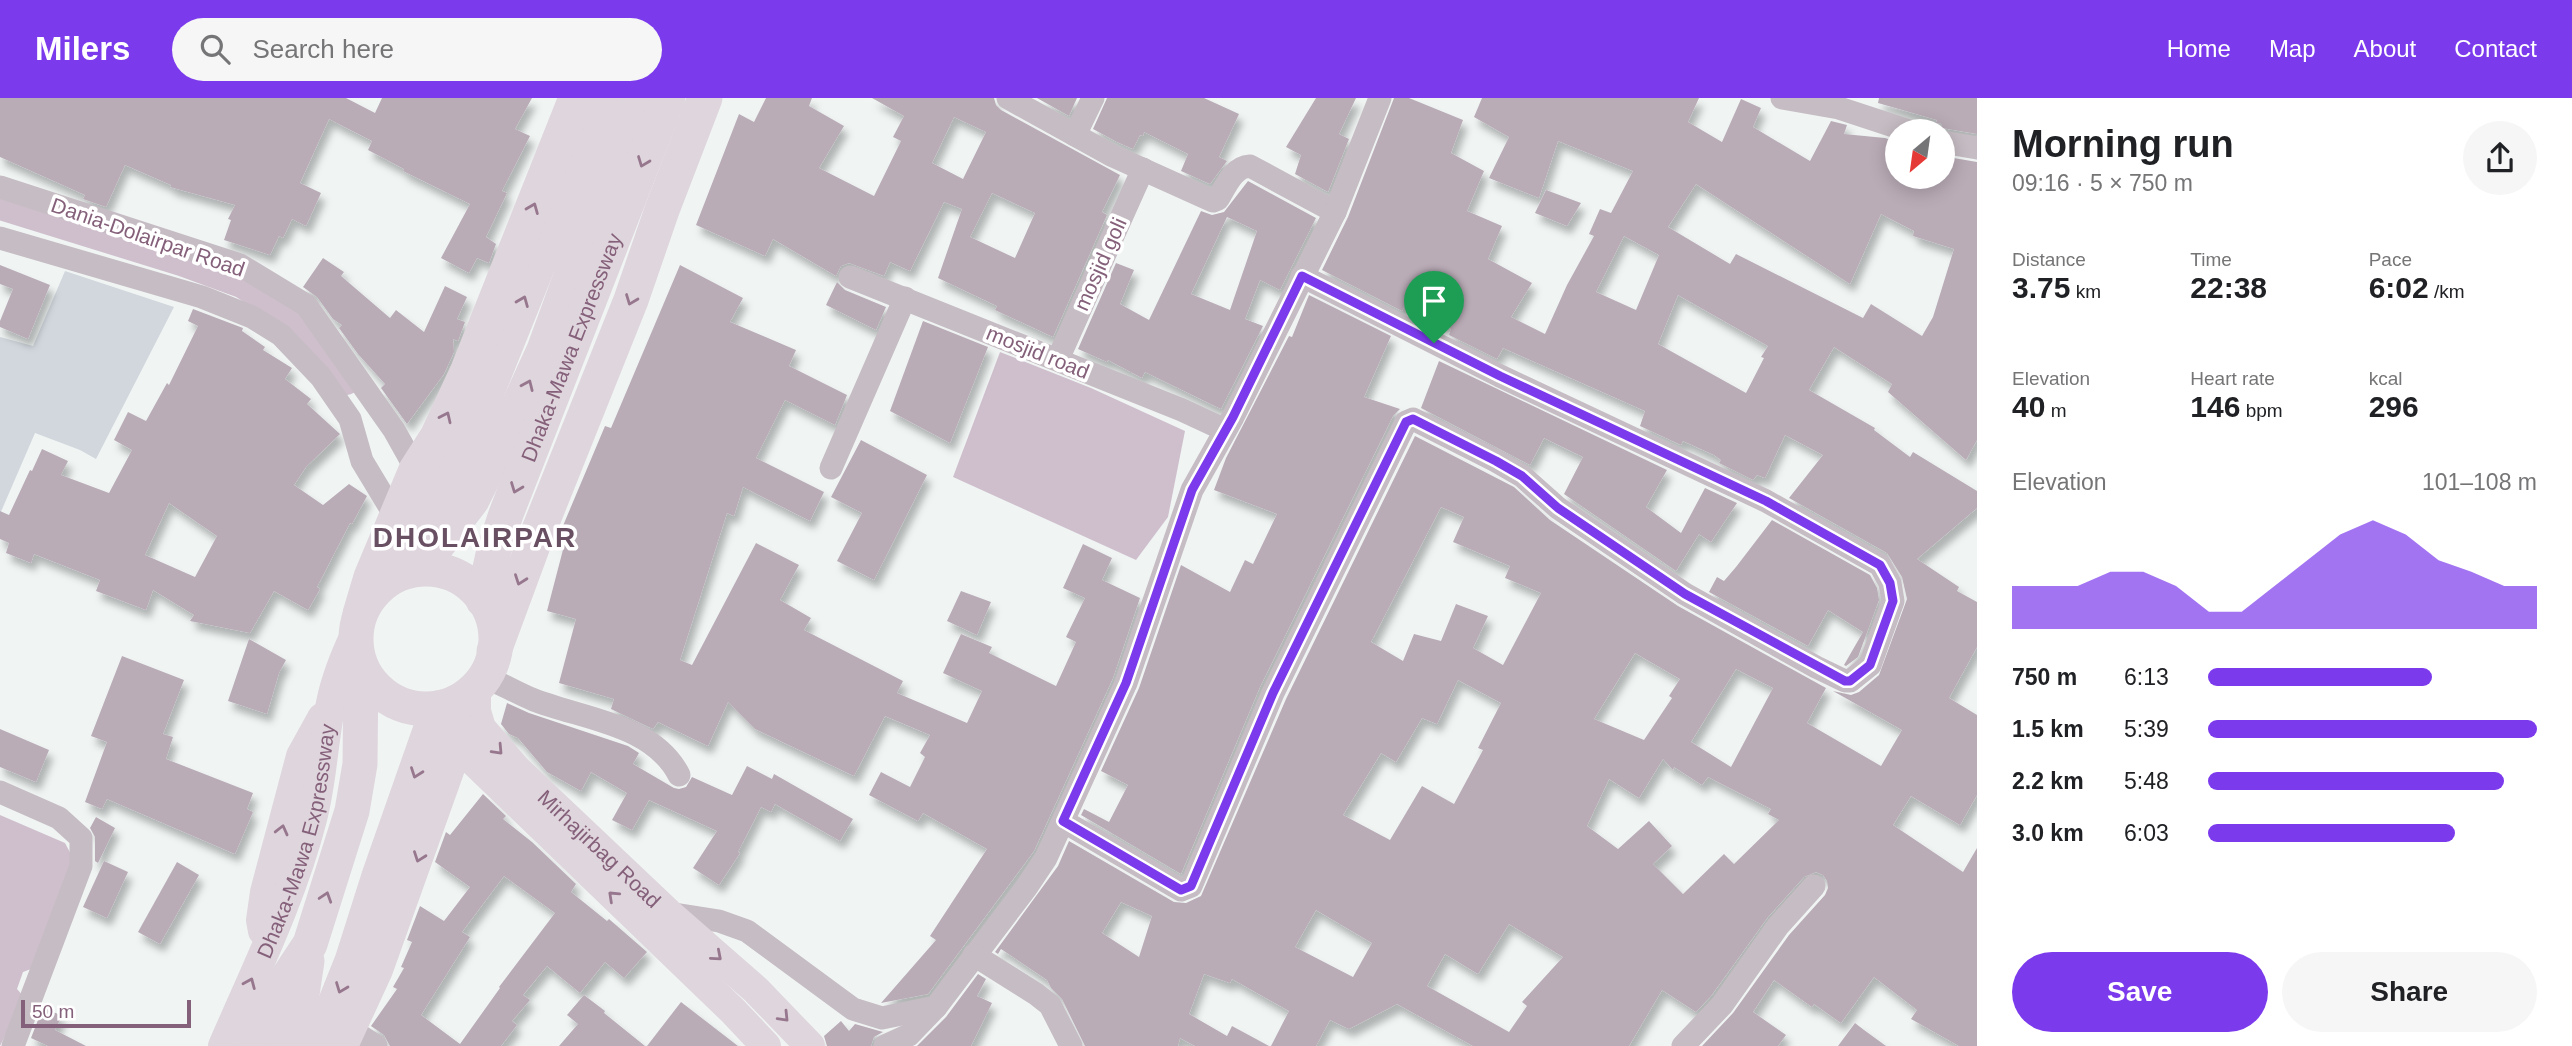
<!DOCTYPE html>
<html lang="en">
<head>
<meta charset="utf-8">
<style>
	:root { --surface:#fff; --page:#f6f6f6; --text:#202124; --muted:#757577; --accent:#7c3aed }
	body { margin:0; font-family:Arial,sans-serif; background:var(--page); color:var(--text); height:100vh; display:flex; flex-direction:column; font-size:26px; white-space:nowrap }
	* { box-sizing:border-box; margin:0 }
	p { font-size:23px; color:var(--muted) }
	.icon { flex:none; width:38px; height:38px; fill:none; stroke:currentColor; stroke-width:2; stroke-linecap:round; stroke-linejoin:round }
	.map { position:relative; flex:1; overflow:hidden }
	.drawer { display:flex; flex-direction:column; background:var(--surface); width:595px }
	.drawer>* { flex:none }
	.needle { width:46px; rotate:209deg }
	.fabs { position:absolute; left:1885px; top:21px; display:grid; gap:14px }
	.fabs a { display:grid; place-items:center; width:70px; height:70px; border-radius:50%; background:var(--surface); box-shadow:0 4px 18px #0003; font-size:35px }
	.scale { position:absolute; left:21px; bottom:18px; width:170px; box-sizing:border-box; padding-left:7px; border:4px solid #85607a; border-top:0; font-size:19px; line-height:24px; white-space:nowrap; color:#85607a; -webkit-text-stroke:5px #fff; paint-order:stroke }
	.pin { position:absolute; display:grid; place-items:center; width:60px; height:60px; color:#fff; margin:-72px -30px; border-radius:50% 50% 50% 0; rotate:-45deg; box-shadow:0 0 7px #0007 }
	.pin .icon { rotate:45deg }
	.round { display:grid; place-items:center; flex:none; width:74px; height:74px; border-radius:37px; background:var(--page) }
	.head { display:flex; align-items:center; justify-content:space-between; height:119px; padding:0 35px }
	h1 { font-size:38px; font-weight:800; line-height:52px }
	.figures { display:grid; grid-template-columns:repeat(3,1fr); gap:10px; height:119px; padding:7px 35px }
	.figures div { display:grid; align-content:center }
	.figures b { font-size:30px; font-weight:800 }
	.figures small { font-size:19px; font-weight:400 }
	.figures p { font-size:19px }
	.chart { height:196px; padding:14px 35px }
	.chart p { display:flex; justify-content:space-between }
	.chart svg { width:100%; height:126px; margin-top:7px; fill:var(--accent); opacity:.7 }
	.action { display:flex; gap:14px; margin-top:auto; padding:14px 35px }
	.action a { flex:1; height:80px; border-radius:42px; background:var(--accent); color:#fff; font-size:28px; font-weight:800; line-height:80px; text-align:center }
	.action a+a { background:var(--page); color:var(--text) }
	ul { padding:0 35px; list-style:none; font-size:23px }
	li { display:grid; grid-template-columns:112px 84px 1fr; align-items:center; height:52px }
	li i { height:18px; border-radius:9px; background:var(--accent) }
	header { display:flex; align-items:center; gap:42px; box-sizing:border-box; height:98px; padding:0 35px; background:var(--accent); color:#fff }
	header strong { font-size:33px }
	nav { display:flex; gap:38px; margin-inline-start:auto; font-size:24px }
	.search { width:490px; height:63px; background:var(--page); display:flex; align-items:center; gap:18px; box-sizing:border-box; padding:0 24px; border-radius:38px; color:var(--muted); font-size:26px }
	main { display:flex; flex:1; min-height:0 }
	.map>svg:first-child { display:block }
	.green { fill:#d1d7dd }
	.water { fill:#cfbfcd }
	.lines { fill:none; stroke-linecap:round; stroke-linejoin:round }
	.canal { stroke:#cfbfcd; stroke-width:24 }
	.building { fill:#baacb7; fill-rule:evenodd; filter:url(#shadow) }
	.minor { stroke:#c6bcc3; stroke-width:23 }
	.major { stroke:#dfd5dc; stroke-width:30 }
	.highway { stroke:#dfd5dc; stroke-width:35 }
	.oneway { stroke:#97778e }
	.route-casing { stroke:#fff; stroke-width:14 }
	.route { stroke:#7c3aed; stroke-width:9 }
	.labels { text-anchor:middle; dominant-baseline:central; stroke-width:7; stroke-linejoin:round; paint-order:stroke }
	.street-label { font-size:21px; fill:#85607a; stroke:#fff }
	.district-label { font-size:28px; font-weight:bold; letter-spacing:2px; fill:#694f62; stroke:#fff }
</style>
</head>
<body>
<header>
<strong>Milers</strong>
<div class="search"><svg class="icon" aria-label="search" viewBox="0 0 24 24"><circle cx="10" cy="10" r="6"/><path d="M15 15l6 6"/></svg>Search here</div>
<nav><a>Home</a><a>Map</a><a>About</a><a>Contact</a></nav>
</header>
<main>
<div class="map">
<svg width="1977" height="948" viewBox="0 0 1977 948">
	<defs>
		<filter id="shadow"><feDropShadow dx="4.5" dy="8" stdDeviation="3.5" flood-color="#0004"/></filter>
	</defs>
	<rect width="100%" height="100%" fill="#f0f5f4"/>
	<polygon class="green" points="65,173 174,209 96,361 80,352 35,335 0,416 0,239 33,248"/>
	<g class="water">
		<polygon points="1000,254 1091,290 1185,333 1168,419 1136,462 953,379"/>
		<polygon points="0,717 65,745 74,762 31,871 23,874 17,891 24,899 0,948"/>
	</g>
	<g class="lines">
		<polyline class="canal" points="0,110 181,166 241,188 288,218 329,259 347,285"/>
	</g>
	<g class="building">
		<polygon points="0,0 346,0 375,15 382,0 532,0 515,31 530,38 502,93 507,95 486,139 496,146 489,165 477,160 469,175 441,160 470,106 403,73 404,71 368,52 372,43 329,21 300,85 321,95 306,128 292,121 283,140 279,138 270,157 224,142 231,122 228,121 235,107 170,89 171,87 125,67 106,109 83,101 85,97 0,59"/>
		<path d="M766,0H812L809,8L844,28L819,70L874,98L901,43L893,39L904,18L872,0H994L996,7L1001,12L1120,77L1102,114L1107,117L1053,239L995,212L997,208L938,180L962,111L944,104L910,173L890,164L884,178L849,165L841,168L836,178L773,141L765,158L696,127L739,16L754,24ZM954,19L986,34L963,81L932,65ZM992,95L1035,115L1015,160L970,139Z"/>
		<polygon points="1037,0 1077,0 1069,18"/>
		<polygon points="1107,0 1204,0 1239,16 1219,59 1227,63 1210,86 1181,73 1188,56 1144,34 1143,38 1140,37 1133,51 1117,44 1093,31"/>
		<polygon points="1316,0 1356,0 1339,36 1349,41 1328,94 1295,76 1301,57 1286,49"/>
		<path d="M1394,0H1409L1463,22L1451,55L1484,73L1467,113L1502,128L1488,161L1532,185L1511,219L1545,236L1567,187L1594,138L1589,136L1600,111L1611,115L1633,73L1558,43L1539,100L1489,80L1509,39L1474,19L1482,0H1699L1688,24L1722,44L1741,1L1761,10L1753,29L1810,63L1831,23L1847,27L1844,36L1885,40L1897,44V79H1942V58L1977,64V342L1966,362L1888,294L1892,286L1834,249L1809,292L1875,330L1874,332L1910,359L1913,354L1977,393V410L1917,461L1959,489L1957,493L1977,504V549L1949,600L1977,617V697L1960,727L1911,698L1893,727L1963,774L1977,750V948H1959L1911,921L1917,912L1874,879L1841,925L1814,906L1812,909L1774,882L1753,914L1786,937L1778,948H1702L1733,915L1789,837L1825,797L1828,790L1827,783L1823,777L1816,774L1804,779L1768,819L1711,898L1696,914L1662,892L1629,948H1473L1397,906L1349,931L1330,922L1316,948H1271L1289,913L1232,881L1230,885L1204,876L1189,916L1227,938L1232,928L1269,948H1195L1180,940L1178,948H1085L1062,901L1051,890L1047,882L1001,851L998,856L995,854L1058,768L1069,743L1174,804L1186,805L1201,798L1286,601L1415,338L1514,389L1550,422L1678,508L1826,590L1807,625L1881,668L1902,632L1833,593L1851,597L1859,594L1879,577L1907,501L1902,479L1887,455L1789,400L1823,357L1785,337L1765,380L1757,377L1753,382L1719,365L1721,362L1714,357L1683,343L1681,347L1640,328L1645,313L1503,250L1497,261L1449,237L1451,231L1406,205L1402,213L1322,172L1348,119ZM1696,86L1850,186L1881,116L1914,133L1913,138L1954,151L1933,219L1922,238L1871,206L1863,220L1736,156L1730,166L1668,129ZM1624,138L1659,157L1636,212L1596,194ZM1678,197L1768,248L1761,259L1764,260L1746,295L1658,246ZM1441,409L1464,419L1453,444L1510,468L1505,480L1541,495L1503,567L1473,550L1488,518L1456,506L1441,543L1414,536L1403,563L1371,544ZM1635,555L1680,581L1669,598L1672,600L1644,642L1594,621ZM1736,571L1773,590L1731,669L1691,644ZM1458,582L1501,605L1478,650L1483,652L1454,706L1422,688L1390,742L1343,717L1381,655L1396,664L1422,620L1437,626ZM1663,661L1673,672L1674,669L1702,687L1708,679L1771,711L1768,716L1779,722L1734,766L1724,756L1683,796L1653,766L1672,748L1649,723L1618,751L1587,728L1609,681L1639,700ZM1121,804L1152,818L1139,859L1102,835ZM1316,812L1372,845L1353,879L1295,849ZM1509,826L1563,859L1522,904L1527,908L1509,934L1427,888L1445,856L1478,876Z"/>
		<polygon points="1879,0 1977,0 1977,36 1942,30 1942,26 1936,25 1937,22 1878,5"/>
		<path d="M1248,83L1316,120L1280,192L1260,182L1245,221L1263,228L1221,311L1145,274L1142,280L1108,262L1107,264L1078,251L1116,165L1134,172L1120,206L1149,222L1201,113L1212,117L1224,114ZM1227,119L1257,133L1230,212L1191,196Z"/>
		<polygon points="1546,92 1581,105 1567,128 1535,115"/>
		<polygon points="323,160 344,174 341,178 390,220 396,212 424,234 445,188 467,199 457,221 465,224 458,243 453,241 454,254 444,276 407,326 381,290 385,286 358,256 339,230 342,227 333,221 317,199 303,189"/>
		<polygon points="0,167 50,187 28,241 0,229 0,223 13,191 0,186"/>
		<polygon points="680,167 743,200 730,224 796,252 789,268 847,297 835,327 785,302 756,360 824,394 810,423 743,389 734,418 727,415 680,562 692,567 756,445 799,467 780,502 811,520 804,532 903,583 897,595 967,625 982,593 943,575 961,536 992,549 989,555 1056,588 1076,544 1066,539 1085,500 1063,490 1083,446 1112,460 1102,482 1140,500 1113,580 1034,753 928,896 881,905 936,842 930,838 987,751 923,715 918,723 869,697 881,674 910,689 925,659 920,655 930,637 885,618 854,678 755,631 728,604 708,648 658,624 653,631 611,611 614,601 559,585 576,521 547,513 565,444 557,442 605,328 611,330"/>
		<polygon points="837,184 845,192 886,209 876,232 826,207"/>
		<polygon points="1309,197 1391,238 1364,299 1400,311 1393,318 1260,589 1181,776 1081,717 1084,711 1109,724 1128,687 1101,673 1139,590 1181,467 1230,494 1245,462 1253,466 1277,416 1214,392 1226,360 1289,238 1292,239"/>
		<path d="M193,211L243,230L242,233L265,249L263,252L292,270L285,281L311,301L307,306L340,336L306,369L294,387L323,407L349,386L367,398L352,426L350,425L317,489L320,491L308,512L274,493L250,535L190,523L194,517L153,492L146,512L96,493L100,482L34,456L31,465L6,455L9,445L0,441V413L9,417L30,372L32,373L42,351L68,363L61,377L109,395L132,352L114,342L128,314L146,323L167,285L169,287L198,228L188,223ZM169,405L217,438L195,479L145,457Z"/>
		<polygon points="923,223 988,249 950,345 890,313"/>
		<polygon points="1439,263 1667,372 1646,409 1681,435 1705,390 1737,405 1711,444 1699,436 1676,473 1564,396 1583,359 1544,340 1530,367 1421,310"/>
		<polygon points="861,342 927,377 874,482 837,463 862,415 831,399"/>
		<polygon points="1772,422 1870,477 1877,490 1879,502 1858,559 1846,568 1844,567 1863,534 1828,512 1808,548 1709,494 1717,479 1724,483 1736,469"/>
		<polygon points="961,493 991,504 977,537 947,523"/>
		<polygon points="249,541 286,562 279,575 267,616 228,603"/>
		<polygon points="122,558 184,582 163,636 173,639 166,661 253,695 247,711 253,714 235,756 107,701 102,711 85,704 107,644 91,638"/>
		<polygon points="507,605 529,615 628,648 639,655 633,666 674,690 679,691 686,689 692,679 732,697 747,668 772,681 774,676 853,721 840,743 775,706 771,714 761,709 738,754 740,755 719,787 693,770 717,733 649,702 632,732 612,722 627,695 591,674 581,693 547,674 518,640 509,636 501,626"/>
		<polygon points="0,631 49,652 36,684 0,669"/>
		<path d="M483,696L506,718L503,721L532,744L576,786L571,794L607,823L609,821L647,854L624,880L605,864L580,895L547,868L523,897L530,902L512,923L517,927L501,948H390L384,937L371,928L397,891L393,889L404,870L401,869L412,844L407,842L420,808L444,823L470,789L435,764L446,734L450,737ZM504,778L555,815L499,889L500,890L460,946L421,917L470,839L462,834Z"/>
		<polygon points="96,719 115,730 98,765 95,763 95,739 90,730"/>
		<polygon points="104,763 128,774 107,820 83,809"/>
		<polygon points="177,764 199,777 160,846 138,834"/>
		<polygon points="978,876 986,881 977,898 992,905 971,948 917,948 946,919"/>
		<polygon points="584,897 605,913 604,915 645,948 559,948 578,926 567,917"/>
		<polygon points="681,904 738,948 647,948"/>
		<polygon points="43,909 62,918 55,932 86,948 48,948 31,940"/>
		<polygon points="841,923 849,933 855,926 883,934 874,939 871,948 827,948 824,938"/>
		<polygon points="1855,925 1864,932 1886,948 1838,948"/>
	</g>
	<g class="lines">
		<g class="minor">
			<path d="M1008,0L1111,57L1213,103L1218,101C1226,88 1233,69 1250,68L1335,114"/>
			<polyline points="1782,0 1839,10 1909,33"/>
			<polyline points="1075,37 1093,0"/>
			<polyline points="1942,44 1977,50"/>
			<polyline points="0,89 240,167 306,207 394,332 422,382"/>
			<polyline points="0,140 202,199 252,219 281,237 321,279 350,321 362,363 400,426"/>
			<polyline points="850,179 1182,312 1225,332"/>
			<polyline points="1058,261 1143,71"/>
			<polyline points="831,370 905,200"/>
			<path d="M485,579C502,586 517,595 534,602C583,621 653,626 679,677"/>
			<polyline points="0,694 59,720 81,740 81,768 13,948"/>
			<polyline points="1063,723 1181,792 1191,788 1273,595 1406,324 1413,321 1496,363 1522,378 1558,410 1685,496 1816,569 1845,583 1850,583 1870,567 1893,503 1890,485 1880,467 1766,403 1500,278 1302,178"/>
			<polyline points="668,815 719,823 747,833 853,911 882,920 936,909 1026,790 1046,760 1126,585 1192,392 1233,319 1335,114 1380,0"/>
			<polyline points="974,857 1036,896 1050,907 1071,948"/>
			<polyline points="351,932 376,948"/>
			<polyline points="885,948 909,937 936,909"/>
			<polyline points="1683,948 1722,907 1778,828 1814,788"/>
		</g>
		<g class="major">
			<path id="s1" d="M476,590V613L481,630L516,671L668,815L756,892L810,948"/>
			<polyline points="438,610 448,632 459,649 733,913 766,948"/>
			<polyline points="263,833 261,822 265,794 301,658 322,620"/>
			<path id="s2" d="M223,948C255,874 292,799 312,721C322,683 323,643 331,605C336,580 345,558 356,535"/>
			<polyline points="343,948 378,872 464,631"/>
		</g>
		<g class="highway">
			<polyline points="397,461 467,344 605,0"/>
			<polyline points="419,471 472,402 520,305 544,252 636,0"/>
			<circle cx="426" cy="541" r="70"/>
			<path id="s3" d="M483,502L494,452L506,416L668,0"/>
			<polyline points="360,516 371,479 416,372 437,339 468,272 576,0"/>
			<polyline points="494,553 535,442 631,202 662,112 705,0"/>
			<polyline points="255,948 281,890 310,846 352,713 360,666 361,569"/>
			<polyline points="289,948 301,903 307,863"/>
			<polyline points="318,948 352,863 379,778 438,610"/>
		</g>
	</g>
	<defs><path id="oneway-chevron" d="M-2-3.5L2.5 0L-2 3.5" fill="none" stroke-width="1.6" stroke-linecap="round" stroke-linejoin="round" transform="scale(1.75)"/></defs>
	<g class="oneway">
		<use href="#oneway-chevron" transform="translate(643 64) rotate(111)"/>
		<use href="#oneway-chevron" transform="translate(533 110) rotate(-68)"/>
		<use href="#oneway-chevron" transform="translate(631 202) rotate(111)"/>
		<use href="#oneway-chevron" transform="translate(523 203) rotate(-68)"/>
		<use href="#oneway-chevron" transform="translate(528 287) rotate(-66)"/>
		<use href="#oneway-chevron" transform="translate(446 319) rotate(-65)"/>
		<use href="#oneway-chevron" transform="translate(516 390) rotate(111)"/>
		<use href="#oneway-chevron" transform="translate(520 482) rotate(110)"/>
		<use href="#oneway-chevron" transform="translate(498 652) rotate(47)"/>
		<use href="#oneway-chevron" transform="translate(416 675) rotate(110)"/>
		<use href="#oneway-chevron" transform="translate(282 732) rotate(-76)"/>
		<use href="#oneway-chevron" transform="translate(419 759) rotate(110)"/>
		<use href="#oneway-chevron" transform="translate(613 798) rotate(-137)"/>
		<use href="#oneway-chevron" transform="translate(326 799) rotate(-72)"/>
		<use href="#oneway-chevron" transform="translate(717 858) rotate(41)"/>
		<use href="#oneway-chevron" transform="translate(250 885) rotate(-67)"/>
		<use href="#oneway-chevron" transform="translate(341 890) rotate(111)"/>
		<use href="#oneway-chevron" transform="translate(784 919) rotate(46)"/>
	</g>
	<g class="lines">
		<g class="route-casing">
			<polygon id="route" points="1302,178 1500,278 1766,403 1880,467 1890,485 1893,503 1870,567 1850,583 1845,583 1685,496 1558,410 1522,378 1496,363 1413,321 1406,324 1273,595 1191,788 1181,792 1063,723 1126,585 1192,392 1233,319"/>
		</g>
		<use href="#route" class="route"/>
	</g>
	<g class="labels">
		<g class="street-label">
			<text transform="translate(148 139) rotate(19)">Dania-Dolairpar Road</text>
			<text transform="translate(1100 166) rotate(-66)">mosjid goli</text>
			<text stroke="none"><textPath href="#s3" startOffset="268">Dhaka-Mawa Expressway</textPath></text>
			<text transform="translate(1038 254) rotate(22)">mosjid road</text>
			<text stroke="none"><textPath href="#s2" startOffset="219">Dhaka-Mawa Expressway</textPath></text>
			<text stroke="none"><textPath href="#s1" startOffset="210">Mirhajirbag Road</textPath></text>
		</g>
		<g class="district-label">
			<text x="475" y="439">DHOLAIRPAR</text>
		</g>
	</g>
</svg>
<div class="fabs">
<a><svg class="needle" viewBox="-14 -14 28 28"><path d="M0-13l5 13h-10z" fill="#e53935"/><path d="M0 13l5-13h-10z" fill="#757577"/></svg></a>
</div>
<div class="scale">50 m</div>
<div class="pin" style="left:1434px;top:245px;background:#1e9e55"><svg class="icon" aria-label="arrive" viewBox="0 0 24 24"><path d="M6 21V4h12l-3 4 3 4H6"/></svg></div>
</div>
<section class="drawer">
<div class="head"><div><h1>Morning run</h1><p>09:16 · 5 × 750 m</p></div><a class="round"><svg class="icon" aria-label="share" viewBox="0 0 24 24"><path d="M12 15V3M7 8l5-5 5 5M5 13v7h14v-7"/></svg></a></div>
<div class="figures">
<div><p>Distance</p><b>3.75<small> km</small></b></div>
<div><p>Time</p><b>22:38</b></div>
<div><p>Pace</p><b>6:02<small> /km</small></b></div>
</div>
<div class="figures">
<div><p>Elevation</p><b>40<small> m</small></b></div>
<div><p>Heart rate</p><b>146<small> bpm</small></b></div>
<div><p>kcal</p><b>296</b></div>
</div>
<div class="chart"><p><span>Elevation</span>101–108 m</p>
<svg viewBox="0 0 160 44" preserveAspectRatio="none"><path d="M0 44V29L10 29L20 29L30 24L40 24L50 29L60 38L70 38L80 29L90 20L100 11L110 6L120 11L130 20L140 24L150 29L160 29V44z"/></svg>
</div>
<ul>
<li><b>750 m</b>6:13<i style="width:68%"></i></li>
<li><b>1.5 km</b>5:39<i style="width:100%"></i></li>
<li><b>2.2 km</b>5:48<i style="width:90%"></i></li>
<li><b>3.0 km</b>6:03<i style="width:75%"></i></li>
</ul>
<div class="action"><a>Save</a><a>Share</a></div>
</section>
</main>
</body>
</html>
